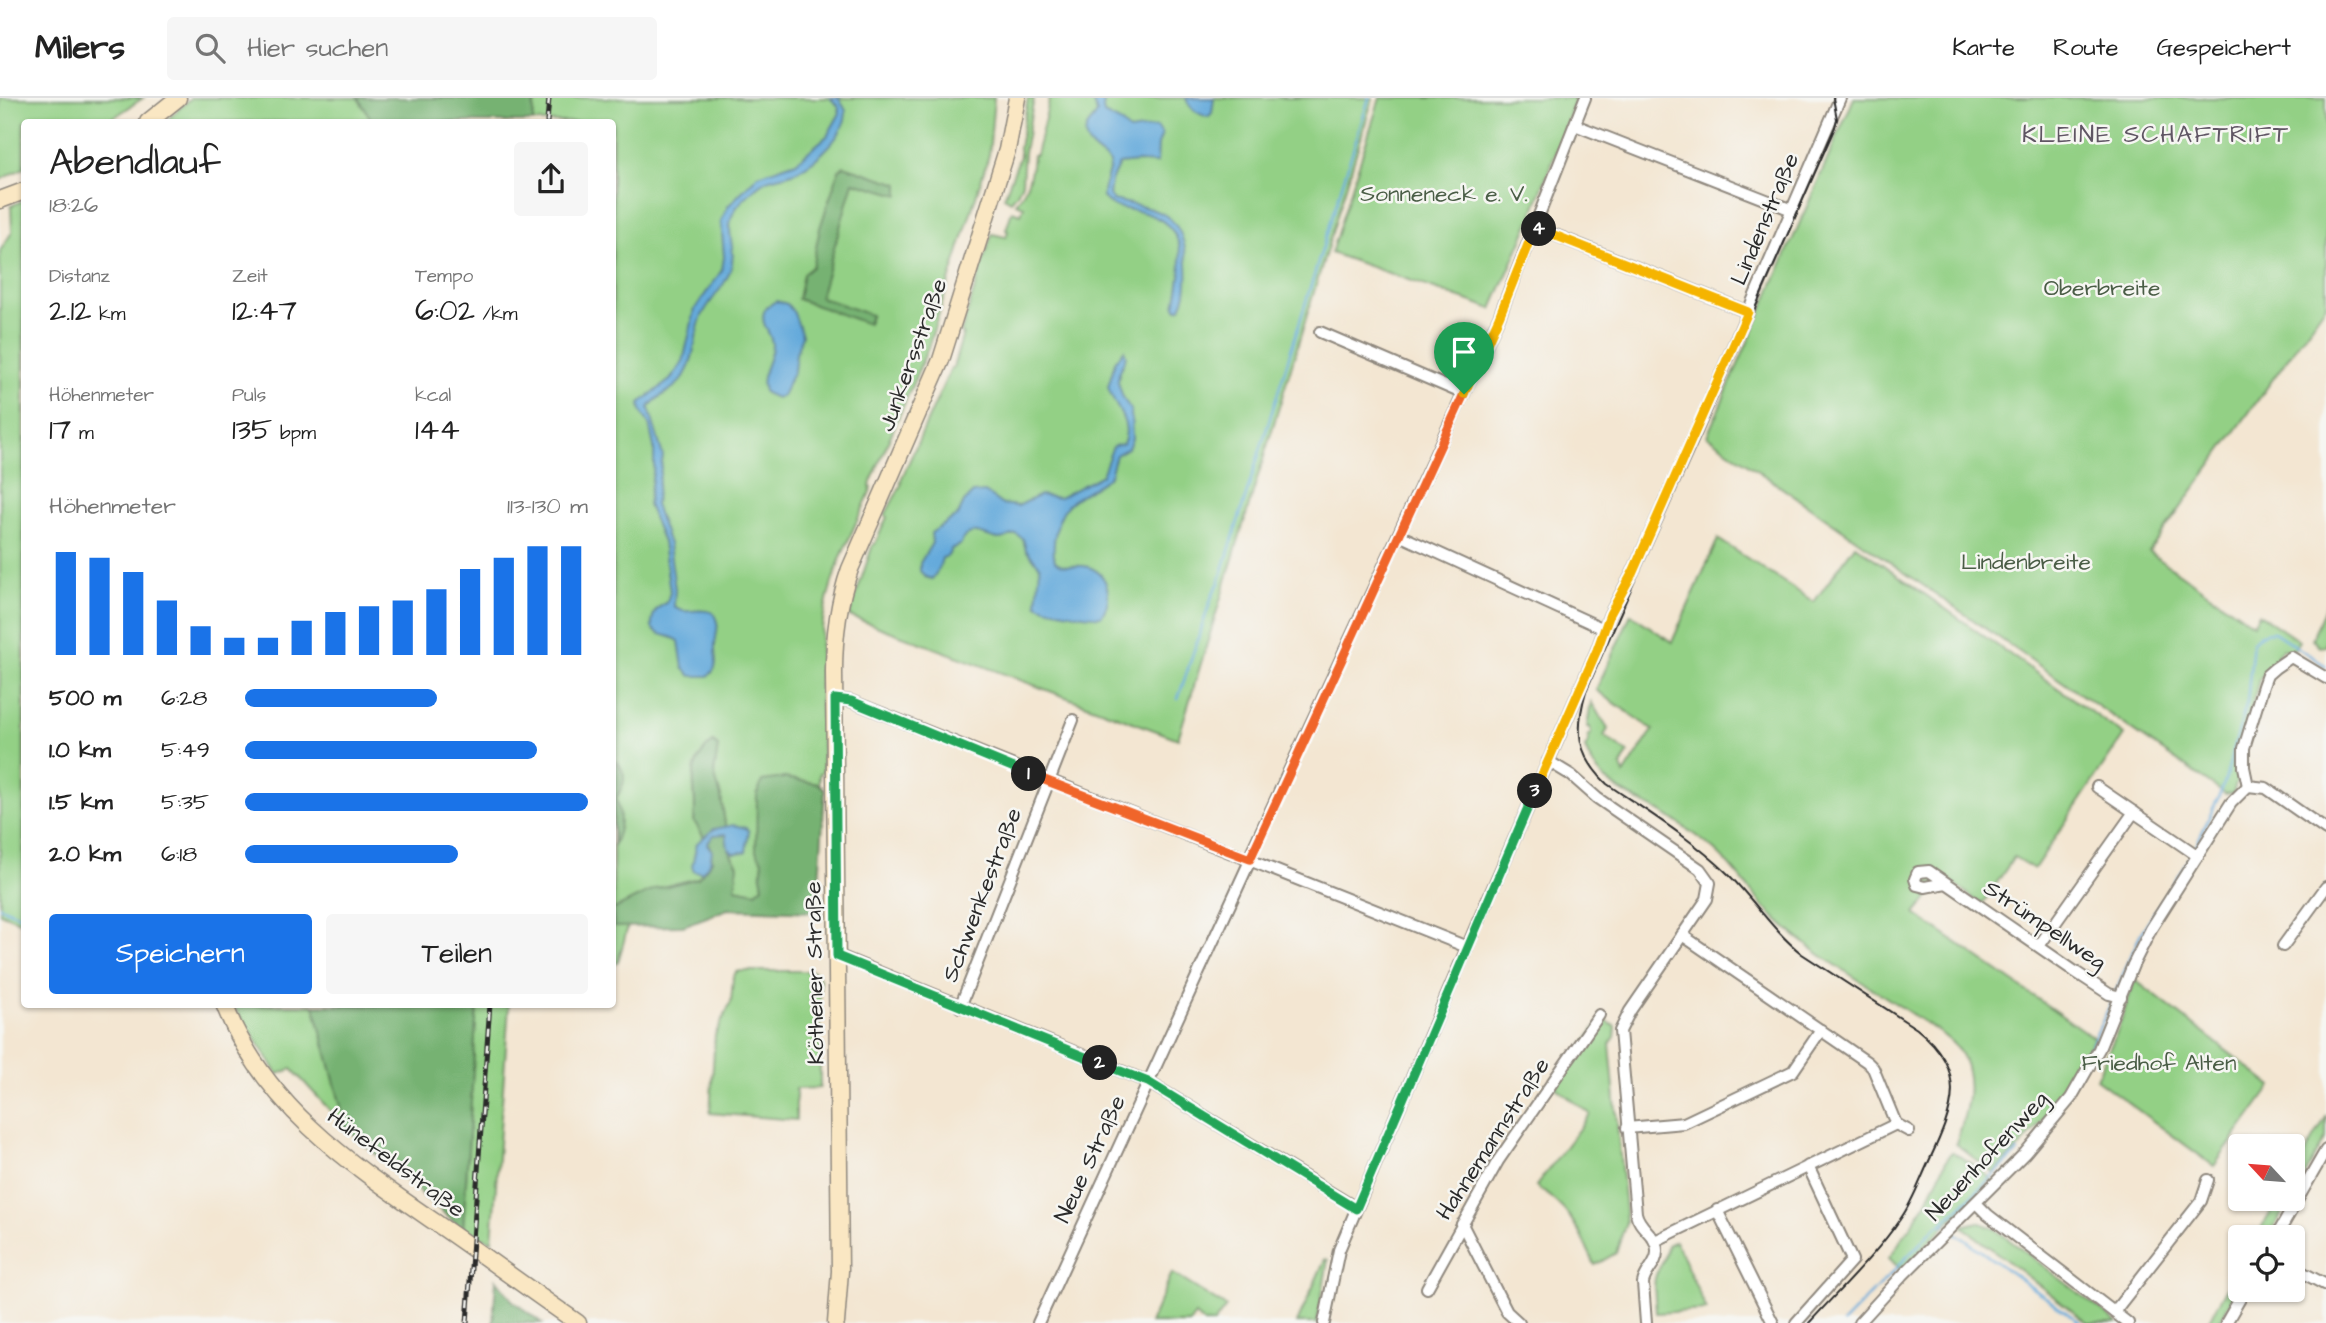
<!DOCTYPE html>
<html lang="de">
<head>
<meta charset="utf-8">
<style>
	:root { --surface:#fff; --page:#f6f6f6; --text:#222; --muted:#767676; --line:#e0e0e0; --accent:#1a73e8 }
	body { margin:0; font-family:"Architects Daughter",sans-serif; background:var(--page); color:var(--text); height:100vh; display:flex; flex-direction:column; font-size:26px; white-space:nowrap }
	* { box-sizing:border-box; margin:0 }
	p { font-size:23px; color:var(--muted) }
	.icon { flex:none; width:38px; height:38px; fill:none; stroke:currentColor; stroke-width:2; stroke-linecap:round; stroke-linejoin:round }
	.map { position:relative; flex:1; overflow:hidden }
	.panel { position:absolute; left:21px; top:21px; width:595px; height:889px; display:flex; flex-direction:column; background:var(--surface); border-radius:7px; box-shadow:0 2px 5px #0004 }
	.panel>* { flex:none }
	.needle { width:46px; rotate:296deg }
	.fabs { position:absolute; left:2228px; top:1036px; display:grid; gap:14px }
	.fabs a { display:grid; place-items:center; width:77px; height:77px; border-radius:7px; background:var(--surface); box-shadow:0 2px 5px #0004; font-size:35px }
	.pin { position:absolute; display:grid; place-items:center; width:60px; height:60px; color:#fff; margin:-72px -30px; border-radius:50% 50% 50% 0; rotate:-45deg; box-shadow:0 0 7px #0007 }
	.pin .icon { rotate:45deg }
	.km { position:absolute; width:35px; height:35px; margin:-18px; border-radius:50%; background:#222; color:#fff; font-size:19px; line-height:35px; text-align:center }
	.round { display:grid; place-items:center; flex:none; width:74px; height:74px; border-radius:7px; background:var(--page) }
	.summary { display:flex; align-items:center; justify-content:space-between; height:119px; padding:0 28px }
	h1 { font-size:38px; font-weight:600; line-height:52px }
	.metrics { display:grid; grid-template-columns:repeat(3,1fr); gap:10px; height:119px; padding:7px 28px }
	.metrics div { display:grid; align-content:center }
	.metrics b { font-size:30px; font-weight:600 }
	.metrics small { font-size:19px; font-weight:400 }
	.metrics p { font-size:19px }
	.chart { height:196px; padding:14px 28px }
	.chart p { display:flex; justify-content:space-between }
	.chart svg { width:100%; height:126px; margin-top:7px; stroke:var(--accent); stroke-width:6 }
	.primary-button { display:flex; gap:14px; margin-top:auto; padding:14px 28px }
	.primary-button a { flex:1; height:80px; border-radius:7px; background:var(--accent); color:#fff; font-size:28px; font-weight:600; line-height:80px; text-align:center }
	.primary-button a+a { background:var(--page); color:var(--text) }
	ul { padding:0 28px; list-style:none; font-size:23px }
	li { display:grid; grid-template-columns:112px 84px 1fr; align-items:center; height:52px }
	li i { height:18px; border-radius:9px; background:var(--accent) }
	header { display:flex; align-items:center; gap:42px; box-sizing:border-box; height:98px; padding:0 35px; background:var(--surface); border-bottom:2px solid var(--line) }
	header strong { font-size:33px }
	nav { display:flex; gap:38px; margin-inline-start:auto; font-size:24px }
	.search { width:490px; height:63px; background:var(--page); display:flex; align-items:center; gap:18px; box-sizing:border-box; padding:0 24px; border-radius:7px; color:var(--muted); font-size:26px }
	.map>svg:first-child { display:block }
	.green { fill:#93d085; stroke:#5f7e58; stroke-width:2 }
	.forest { fill:#76b272; stroke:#506e4e; stroke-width:2 }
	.water { fill:#65aadb; stroke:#486a83; stroke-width:2 }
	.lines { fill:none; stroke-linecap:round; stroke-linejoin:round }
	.stream { stroke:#65aadb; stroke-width:2.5 }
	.street-casing { stroke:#8f887e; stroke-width:14 }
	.secondary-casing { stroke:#8f887e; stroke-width:19 }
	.street { stroke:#fff; stroke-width:10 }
	.secondary { stroke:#fae7c3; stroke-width:16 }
	.tram { stroke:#2b2b2b; stroke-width:2 }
	.rail-casing { stroke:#2b2b2b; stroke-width:5 }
	.rail { stroke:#f6f6f2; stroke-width:2.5; stroke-dasharray:8; stroke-linecap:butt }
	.split-1-casing { stroke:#fff; stroke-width:14 }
	.split-2-casing { stroke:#fff; stroke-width:14 }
	.split-3-casing { stroke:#fff; stroke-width:14 }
	.split-4-casing { stroke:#fff; stroke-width:14 }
	.split-5-casing { stroke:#fff; stroke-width:14 }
	.split-1 { stroke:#f0652b; stroke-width:9 }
	.split-2 { stroke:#22a559; stroke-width:9 }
	.split-3 { stroke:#22a559; stroke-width:9 }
	.split-4 { stroke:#f5b400; stroke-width:9 }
	.split-5 { stroke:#f5b400; stroke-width:9 }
	.labels { text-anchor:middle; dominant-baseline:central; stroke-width:5; stroke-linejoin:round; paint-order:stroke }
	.park-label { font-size:23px; fill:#4a5d46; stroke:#f6f6f2 }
	.street-label { font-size:23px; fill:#2b2b2b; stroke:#f6f6f2 }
	.neighbourhood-label { font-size:24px; letter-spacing:2px; fill:#605664; stroke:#f6f6f2 }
</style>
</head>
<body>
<header>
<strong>Milers</strong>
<div class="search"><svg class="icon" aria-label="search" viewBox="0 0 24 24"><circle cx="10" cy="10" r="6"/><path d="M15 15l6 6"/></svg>Hier suchen</div>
<nav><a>Karte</a><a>Route</a><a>Gespeichert</a></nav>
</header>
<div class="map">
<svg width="2326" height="1225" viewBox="0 0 2326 1225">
	<rect width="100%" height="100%" fill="#f6f6f2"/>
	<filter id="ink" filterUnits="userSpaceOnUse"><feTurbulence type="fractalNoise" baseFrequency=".0143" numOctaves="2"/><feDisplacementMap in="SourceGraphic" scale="14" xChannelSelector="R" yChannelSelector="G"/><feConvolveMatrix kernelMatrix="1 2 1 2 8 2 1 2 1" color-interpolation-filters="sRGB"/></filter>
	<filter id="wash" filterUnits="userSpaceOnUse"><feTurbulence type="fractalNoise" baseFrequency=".00686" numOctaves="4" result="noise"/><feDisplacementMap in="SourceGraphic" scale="28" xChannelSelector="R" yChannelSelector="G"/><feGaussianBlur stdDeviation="1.57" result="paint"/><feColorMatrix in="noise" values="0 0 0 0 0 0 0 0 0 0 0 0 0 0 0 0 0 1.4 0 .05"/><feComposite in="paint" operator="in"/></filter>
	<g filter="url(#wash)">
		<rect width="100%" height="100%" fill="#f3e6d2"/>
		<g class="green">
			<polygon points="0,0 143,0 107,24 24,24 24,70 0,82"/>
			<polygon points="191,0 358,0 373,24 165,24"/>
			<path d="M535,0H994L989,57L928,250L871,384L870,389L872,390C854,431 834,467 825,511C815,559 822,623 823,673L819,677V686L784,680L763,764L761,777L763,788L756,794L734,790L738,767L729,753L721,699L714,675L718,648L713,644C681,670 699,690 694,723L710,749L712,763L698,780L655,791L613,812L612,24H533Z"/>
			<polygon points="1028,0 1034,0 1024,54 1022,85 1017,96 1011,103 1004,99 1020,58 1019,50"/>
			<path d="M1050,0H1373L1178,641L849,518L873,446H875L887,419L885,417L902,385L900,384L951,270H953L963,236L961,234L992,136L1006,139L1008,133L1006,132L1012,113L1021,116L1024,108L1016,105C1027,92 1032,73 1033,57H1036Z"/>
			<polygon points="1380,0 1576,0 1528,128 1492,211 1331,155"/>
			<polygon points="1854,0 2326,0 2326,207 2149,454 2253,526 2259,516 2299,543 2293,553 2282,551 2259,582 2241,649 2239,676 2233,695 2225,696 1707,338"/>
			<polygon points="24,102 24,825 0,815 0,153 12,134 11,108"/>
			<path d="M1718,441L1814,504L1855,447L2124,637L2034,771L2014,759L1982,807L1946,779L1915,816L2094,940L2050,1014L2021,1048L1993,1075L1956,1046C1966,1015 1978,980 1957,950C1948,938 1923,923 1910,915C1867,886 1812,856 1775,820C1750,796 1732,764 1703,743C1689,733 1674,721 1659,713C1628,697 1597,686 1585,650L1589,643L1588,638L1591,637L1590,629H1587L1591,604L1608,631L1604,638L1628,655L1621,668L1624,676L1653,632L1596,592L1631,516L1672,544Z"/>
			<polygon points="2326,507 2326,548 2319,549 2312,541"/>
			<polygon points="612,818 614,829 628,828 618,864 613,867"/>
			<polygon points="742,873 813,873 820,881 820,990 796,991 796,1022 710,1015 715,937 731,904 733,880 736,874"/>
			<polygon points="2135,882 2272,988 2214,1068 2096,981 2117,934"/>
			<polygon points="235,907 314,907 347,1031 292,971 278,976 236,912"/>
			<polygon points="477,907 509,907 492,1143 463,1132"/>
			<path d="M1606,923L1616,929L1615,939L1610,946L1626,1124L1616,1155L1595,1167C1576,1127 1573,1115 1536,1088L1590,1016L1555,989L1595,930Z"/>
			<polygon points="2326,1019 2326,1040 2293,1098 2293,1077"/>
			<polygon points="1952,1054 1978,1069 1992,1082 1901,1172 1889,1160 1926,1105 1949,1057"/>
			<polygon points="2279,1101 2291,1101 2268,1139 2256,1139"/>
			<polygon points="1979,1124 1995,1131 2118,1225 2088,1225 1962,1128"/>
			<path d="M1675,1143L1707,1212L1656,1215C1656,1204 1653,1191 1655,1180C1658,1166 1666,1167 1667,1147Z"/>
			<polygon points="1325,1161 1328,1162 1317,1225 1297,1225"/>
			<polygon points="2240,1167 2240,1188 2218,1225 2207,1225"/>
			<polygon points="1172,1175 1226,1209 1214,1225 1204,1225 1195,1217 1189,1225 1150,1225"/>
		</g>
		<g class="forest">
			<polygon points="358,0 534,0 533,24 373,24"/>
			<polygon points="844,68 899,86 899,97 853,84 820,199 871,217 868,226 798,201 803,176 812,169 820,130 839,72"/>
			<path d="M713,644L718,648L714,675L721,699L729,753L738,767L735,790L756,794L763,788L761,777L763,764L756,753L757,697L762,683L784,680L819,686L825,692L817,814L728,811L683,828L614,829L612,812L655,791L698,780L712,763L710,749L694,723C700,690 681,671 713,644Z"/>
			<path d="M613,663L617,664C628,676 625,687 616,700C622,718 621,731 613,748Z"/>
			<polygon points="314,907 477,907 463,1132 347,1031"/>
			<polygon points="496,1181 513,1203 542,1225 493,1225"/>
		</g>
		<g class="water">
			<path d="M830,0H839L846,13C846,37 817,63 797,73C787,78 777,78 767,82C758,86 749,96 742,103C717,129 740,145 730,173C724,192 706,204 700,223C694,242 695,261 684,279C674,294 654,298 649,310L663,358L655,407L669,446L675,491L674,508C684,519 700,508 713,515C721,527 716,534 715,547C714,560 721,568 708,578H691L683,570L679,543C670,536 658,539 652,530C651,516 656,510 667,504L670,494L663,444L648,407L654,368V349L649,326L641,313L640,305L670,282L683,264L695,211L722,172L724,159L721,123L728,108L758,77L796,64L827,38L840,15L838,8Z"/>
			<path d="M1092,0H1105L1103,10L1104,16L1120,24L1129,33L1157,29L1162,36L1158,47L1157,65L1138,64L1119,66L1111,83L1109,97L1113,102C1158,113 1183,111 1187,166C1188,181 1188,197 1181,210L1177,211L1175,208C1184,162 1191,121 1131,112C1120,110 1110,109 1103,99C1102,86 1110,77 1110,65C1101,55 1079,47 1087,29C1090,23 1095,21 1097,15Z"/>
			<path d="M1186,0H1214L1212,15L1208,19C1198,16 1189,10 1186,0Z"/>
			<path d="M776,203L787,206L794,215L802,237L796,256L794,273L782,298L776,300L765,295C756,279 773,263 772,246C771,234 760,227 764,214C766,208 771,206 776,203Z"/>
			<path d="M1124,252L1126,258L1119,275L1118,284L1123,300L1131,312L1132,341L1128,350L1116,357L1110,377L1105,382C1094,390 1081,395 1071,404C1057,415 1051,447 1055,463C1066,472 1076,465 1089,469C1110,477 1113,502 1101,518C1090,519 1045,512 1037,506L1040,468L1026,452L1023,441L1016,436C1011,437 1005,441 999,441C985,440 969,424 960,447L951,451L948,458L942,460L939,471L932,481L925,479L920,473V465L932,445L931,435L958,417L964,404L973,395L985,394L1001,406L1018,408L1040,397L1059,400L1102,377L1113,348L1123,346C1133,325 1114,309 1108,289L1115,264Z"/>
			<polygon points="734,727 746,730 749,733 746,754 733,755 728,750 726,736 714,737 707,746 712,753 710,764 702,774 694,773 692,768 697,745 714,731"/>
		</g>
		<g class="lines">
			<g class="stream">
				<polyline points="1178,601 1213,495 1219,485 1369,0"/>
				<path d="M2194,752L2223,689L2247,604L2253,544C2259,536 2264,534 2274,534L2326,568"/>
				<polyline points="0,809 24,819"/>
				<polyline points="2115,895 2141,835 2191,757"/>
				<polyline points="2058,1005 2077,977 2113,901"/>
				<polyline points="1942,1126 2018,1054"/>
				<polyline points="1953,1133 2081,1225"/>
				<polyline points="1843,1225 1936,1129 1942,1126 1945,1127"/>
			</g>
		</g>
	</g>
	<g filter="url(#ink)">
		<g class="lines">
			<g class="street-casing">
				<g id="street">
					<polyline points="1575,27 1792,112"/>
					<polyline points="1535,129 1748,214"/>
					<polyline points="1320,234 1464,296"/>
					<polyline points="1399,437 1604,531"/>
					<polyline points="834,601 851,603 1467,849"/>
					<path d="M1548,663L1571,677L1597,700L1700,771L1710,785L1707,801L1630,913L1620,933L1636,1115C1639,1131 1658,1137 1657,1154C1657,1166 1645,1173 1643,1185L1646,1225"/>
					<polyline points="2248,688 2244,669 2244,650 2263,588 2267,577 2275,570 2291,559 2326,580"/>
					<polyline points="2248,688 2266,690 2326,732"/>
					<polyline points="2097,689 2198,758"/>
					<polyline points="1946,785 1925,789 1917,787 1915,781 1918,774 1929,773 2074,873 2109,896 2121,899"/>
					<polyline points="1682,837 1867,964 1873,970 1896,1026"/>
					<polyline points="2039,848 2134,714"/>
					<polyline points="2283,848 2326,789"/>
					<polyline points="837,857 1148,984 1356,1110"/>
					<polyline points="960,909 1073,622"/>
					<polyline points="1896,1026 1909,1033"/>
					<polyline points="1627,1030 1684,1025 1793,973 1821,932"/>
					<polyline points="1976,1105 1988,1117 2128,1225"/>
					<polyline points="1717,1112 1773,1225"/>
					<polyline points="1462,1126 1507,1214 1519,1225"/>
					<polyline points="2276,1139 2326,1052"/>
					<polyline points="1655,1143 1896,1026"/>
					<polyline points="2292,1169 2326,1187"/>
					<polyline points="1427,1190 1498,1063 1599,917"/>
					<polyline points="2114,1214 2201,1103 2208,1082"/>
					<polyline points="1038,1225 1248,767 1252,753 1499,219 1585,0"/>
					<polyline points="1324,1225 1339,1152 1477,826 1597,552 1610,516 1633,474 1696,334 1840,0"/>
					<polyline points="1796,1225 1852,1162 1808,1068"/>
					<polyline points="1859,1225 1903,1177 2025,1055 2071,1000 2099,951 2133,867 2151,831 2231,705 2248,688"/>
					<polyline points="2226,1225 2245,1192"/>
				</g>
			</g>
			<g class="secondary-casing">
				<g id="secondary">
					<polyline points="148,24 178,0"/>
					<polyline points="0,102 24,93"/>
					<path d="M224,906C265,1010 352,1067 439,1127C486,1159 531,1193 578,1225"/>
					<path d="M836,1225L840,1173L834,574C834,538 838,505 850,471L941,262L1007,52L1017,0"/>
				</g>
			</g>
			<use href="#street" class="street"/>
			<use href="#secondary" class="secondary"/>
			<path class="tram" d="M1809,1225C1840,1191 1875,1158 1901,1120C1913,1103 1920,1082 1929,1063C1954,1010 1969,973 1917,931L1802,856C1773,833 1754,802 1728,776C1692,741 1648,714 1607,686C1576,656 1575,632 1586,593L1835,29L1837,21L1833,0"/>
			<g class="rail-casing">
				<g id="rail">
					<polyline points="547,24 549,0"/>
					<polyline points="467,1225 490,906"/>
				</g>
			</g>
			<use href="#rail" class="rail"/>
		</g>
	</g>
	<g class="lines" filter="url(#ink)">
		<g class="split-1-casing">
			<polyline id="split-1" points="1029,676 1250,761 1464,296"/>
		</g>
		<g class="split-2-casing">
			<polyline id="split-2" points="1029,676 851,603 835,601 837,858 1100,965"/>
		</g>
		<g class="split-3-casing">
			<polyline id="split-3" points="1100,965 1148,984 1356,1111 1535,693"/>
		</g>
		<g class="split-4-casing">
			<polyline id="split-4" points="1535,693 1597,552 1610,516 1633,474 1748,214 1539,131"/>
		</g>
		<g class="split-5-casing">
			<polyline id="split-5" points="1464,296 1499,219 1535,129 1539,131"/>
		</g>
		<use href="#split-1" class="split-1"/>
		<use href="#split-2" class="split-2"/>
		<use href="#split-3" class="split-3"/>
		<use href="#split-4" class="split-4"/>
		<use href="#split-5" class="split-5"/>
	</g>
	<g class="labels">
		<g class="park-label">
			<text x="1444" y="96">Sonneneck e. V.</text>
			<text x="2102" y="190">Oberbreite</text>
			<text x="2026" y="464">Lindenbreite</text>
			<text x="2159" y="965">Friedhof Alten</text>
		</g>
		<g class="street-label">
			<text transform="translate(1765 121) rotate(-67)">Lindenstraße</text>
			<text transform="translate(913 257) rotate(-70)">Junkersstraße</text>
			<text transform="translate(982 797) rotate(-69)">Schwenkestraße</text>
			<text transform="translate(2045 827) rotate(34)">Strümpellweg</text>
			<text transform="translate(815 875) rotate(-91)">Köthener Straße</text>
			<text transform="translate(1493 1041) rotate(-57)">Hahnemannstraße</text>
			<text transform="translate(1987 1058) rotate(-47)">Neuenhofenweg</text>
			<text transform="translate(1090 1061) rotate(-65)">Neue Straße</text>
			<text transform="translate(396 1065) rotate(37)">Hünefeldstraße</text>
		</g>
		<g class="neighbourhood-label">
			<text x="2156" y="37">KLEINE SCHAFTRIFT</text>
		</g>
	</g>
</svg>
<div class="fabs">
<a><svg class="needle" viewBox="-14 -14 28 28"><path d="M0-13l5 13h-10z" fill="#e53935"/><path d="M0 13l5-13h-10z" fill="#767676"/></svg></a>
<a><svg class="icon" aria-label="locate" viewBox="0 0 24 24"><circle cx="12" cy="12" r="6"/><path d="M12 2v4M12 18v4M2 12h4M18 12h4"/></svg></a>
</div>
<div class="pin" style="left:1464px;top:296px;background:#1e9e55"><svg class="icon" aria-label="arrive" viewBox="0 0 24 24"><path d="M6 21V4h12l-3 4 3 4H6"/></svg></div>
<b class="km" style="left:1029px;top:676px">1</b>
<b class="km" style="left:1100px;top:965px">2</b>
<b class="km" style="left:1535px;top:693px">3</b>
<b class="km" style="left:1539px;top:131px">4</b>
<section class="panel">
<div class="summary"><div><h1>Abendlauf</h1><p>18:26</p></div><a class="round"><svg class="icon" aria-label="share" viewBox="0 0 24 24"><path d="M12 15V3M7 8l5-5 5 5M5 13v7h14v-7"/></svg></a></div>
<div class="metrics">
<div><p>Distanz</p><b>2.12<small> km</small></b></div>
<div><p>Zeit</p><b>12:47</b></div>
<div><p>Tempo</p><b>6:02<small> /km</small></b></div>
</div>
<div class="metrics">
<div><p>Höhenmeter</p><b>17<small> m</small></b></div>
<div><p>Puls</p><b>135<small> bpm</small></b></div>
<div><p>kcal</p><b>144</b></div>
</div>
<div class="chart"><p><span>Höhenmeter</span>113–130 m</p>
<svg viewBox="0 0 160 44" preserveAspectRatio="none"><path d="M5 44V8M15 44V10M25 44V15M35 44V25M45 44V34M55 44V38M65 44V38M75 44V32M85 44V29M95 44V27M105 44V25M115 44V21M125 44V14M135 44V10M145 44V6M155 44V6"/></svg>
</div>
<ul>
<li><b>500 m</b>6:28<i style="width:56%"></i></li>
<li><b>1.0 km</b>5:49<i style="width:85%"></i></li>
<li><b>1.5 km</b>5:35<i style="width:100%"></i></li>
<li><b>2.0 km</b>6:18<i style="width:62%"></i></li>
</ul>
<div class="primary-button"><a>Speichern</a><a>Teilen</a></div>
</section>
</div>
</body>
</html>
